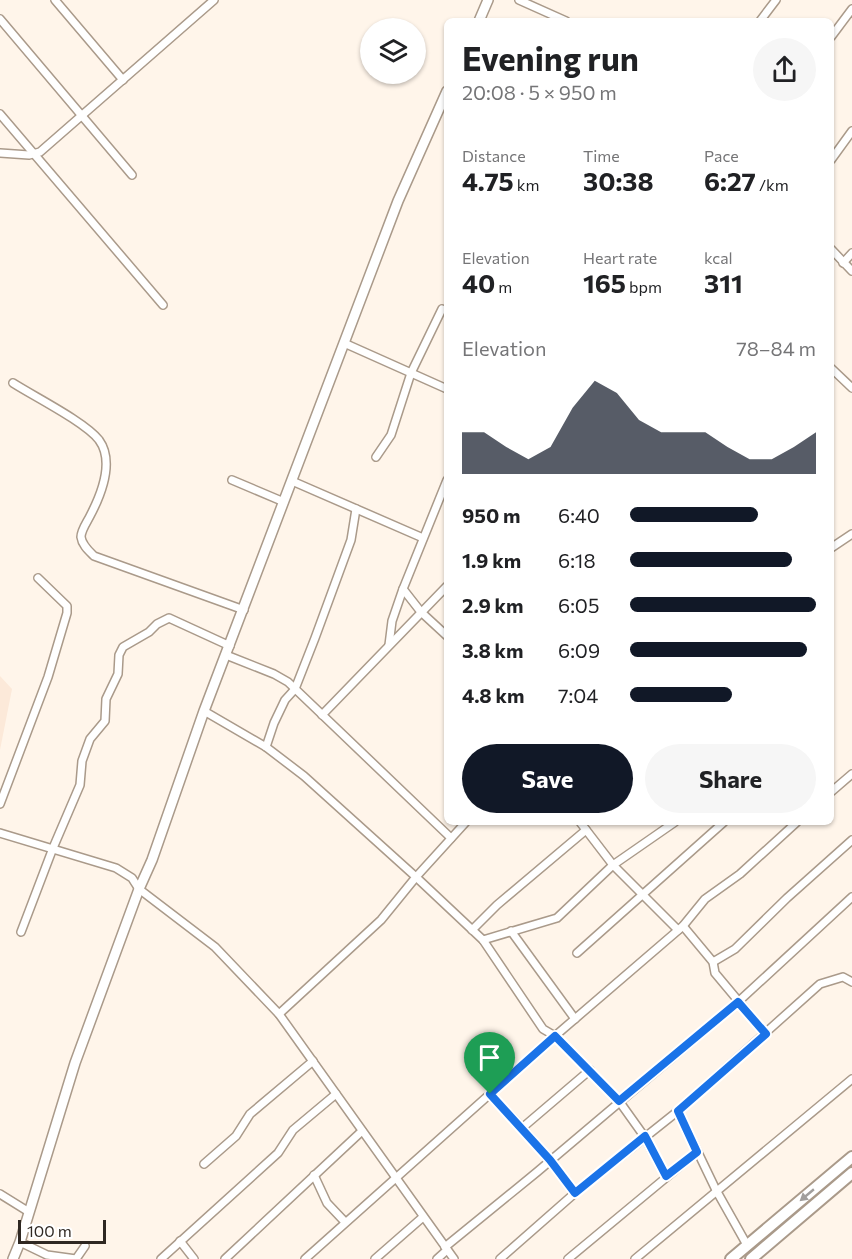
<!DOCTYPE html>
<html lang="en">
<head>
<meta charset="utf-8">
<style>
	:root { --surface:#fff; --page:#f6f6f6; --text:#202124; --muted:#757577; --accent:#111827 }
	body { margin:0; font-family:Commissioner,sans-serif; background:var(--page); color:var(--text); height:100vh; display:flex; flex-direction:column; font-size:22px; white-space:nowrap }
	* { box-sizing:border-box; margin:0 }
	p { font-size:20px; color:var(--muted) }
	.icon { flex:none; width:33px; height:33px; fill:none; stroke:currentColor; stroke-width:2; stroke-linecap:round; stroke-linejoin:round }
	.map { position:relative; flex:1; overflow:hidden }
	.drawer { position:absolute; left:444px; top:18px; width:390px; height:807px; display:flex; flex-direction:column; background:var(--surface); border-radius:9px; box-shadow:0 2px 4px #0004 }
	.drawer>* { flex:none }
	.buttons { position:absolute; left:360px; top:18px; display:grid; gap:12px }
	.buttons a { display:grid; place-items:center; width:66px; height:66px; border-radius:50%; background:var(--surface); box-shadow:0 2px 4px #0004; font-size:30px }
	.scale { position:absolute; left:18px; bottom:15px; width:88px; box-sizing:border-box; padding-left:6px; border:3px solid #2f2822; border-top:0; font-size:16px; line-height:21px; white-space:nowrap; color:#2f2822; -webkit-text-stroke:4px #fff; paint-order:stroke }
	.pin { position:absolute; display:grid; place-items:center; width:51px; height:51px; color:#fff; margin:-62px -26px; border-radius:50% 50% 50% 0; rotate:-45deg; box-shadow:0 0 6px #0007 }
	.pin .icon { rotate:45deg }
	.round { display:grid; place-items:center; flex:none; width:63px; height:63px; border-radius:32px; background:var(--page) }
	.overview { display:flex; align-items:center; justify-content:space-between; height:102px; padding:0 18px }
	h1 { font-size:33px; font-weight:700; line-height:45px }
	.figures { display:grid; grid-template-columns:repeat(3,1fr); gap:9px; height:102px; padding:6px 18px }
	.figures div { display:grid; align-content:center }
	.figures b { font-size:26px; font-weight:700 }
	.figures small { font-size:16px; font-weight:400 }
	.figures p { font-size:16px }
	.chart { height:168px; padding:12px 18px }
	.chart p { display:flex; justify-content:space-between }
	.chart svg { width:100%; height:108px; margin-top:6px; fill:var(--accent); opacity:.7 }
	.cta { display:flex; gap:12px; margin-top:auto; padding:12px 18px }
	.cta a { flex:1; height:69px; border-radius:36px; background:var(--accent); color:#fff; font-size:24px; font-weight:700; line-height:69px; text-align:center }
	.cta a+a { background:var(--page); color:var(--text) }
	ul { padding:0 18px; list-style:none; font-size:20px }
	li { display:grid; grid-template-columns:96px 72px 1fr; align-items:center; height:45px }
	li i { height:15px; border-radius:8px; background:var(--accent) }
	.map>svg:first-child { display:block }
	.industrial { fill:#fce9d9 }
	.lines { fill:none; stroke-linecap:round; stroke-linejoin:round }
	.minor-casing { stroke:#aa9a8a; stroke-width:10 }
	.major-casing { stroke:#aa9a8a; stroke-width:12 }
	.highway-casing { stroke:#aa9a8a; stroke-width:14 }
	.minor { stroke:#fff; stroke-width:7 }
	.major { stroke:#fff; stroke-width:9 }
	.highway { stroke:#fff; stroke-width:10 }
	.oneway { fill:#a19e9c }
	.route-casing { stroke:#fff; stroke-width:12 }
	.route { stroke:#1a73e8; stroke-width:8 }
</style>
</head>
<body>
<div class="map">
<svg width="852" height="1259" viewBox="0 0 852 1259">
	<rect width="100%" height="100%" fill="#fff5ea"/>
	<polygon class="industrial" points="0,676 12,689 0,750"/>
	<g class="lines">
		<g class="minor-casing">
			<g id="minor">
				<polyline points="55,0 123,80"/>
				<polyline points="519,0 566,21"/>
				<polyline points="0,19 132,175"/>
				<polyline points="760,21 776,0"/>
				<polyline points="831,37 852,9"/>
				<polyline points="0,114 163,305"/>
				<polyline points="0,153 29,155 40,152 214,0"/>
				<polyline points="831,160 852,131"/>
				<polyline points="831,249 852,271"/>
				<polyline points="843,263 852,253"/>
				<polyline points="344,343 447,389"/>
				<polyline points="831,368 852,388"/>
				<path d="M13,383C35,397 85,422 99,440C115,462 101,495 90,516C87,522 81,530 81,537C82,545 89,551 94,556L244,610"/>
				<polyline points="376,457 391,435 411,373 442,309"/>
				<polyline points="232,480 284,502"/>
				<polyline points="447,480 403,589 421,612 447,636"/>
				<polyline points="292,481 423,538"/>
				<polyline points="831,548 852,534"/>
				<polyline points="389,645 392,621 403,589"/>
				<polyline points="226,655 274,674 288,682 451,838"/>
				<polyline points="204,711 266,747 304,776 416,877 381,920 279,1014"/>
				<polyline points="322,715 447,586"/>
				<polyline points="266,747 274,723 285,700 295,689 315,638 351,540 356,509"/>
				<polyline points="831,792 852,774"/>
				<polyline points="0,804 48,677 67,613 67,606 38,578"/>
				<polyline points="466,822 416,877 483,940 543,1029 555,1036 619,1101 644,1136 666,1176"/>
				<polyline points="580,822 613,865 678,930"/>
				<polyline points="0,833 116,868 132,878 139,889 215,947 279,1014 454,1259"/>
				<polyline points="683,926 713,962 715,973 766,1034"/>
				<polyline points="472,930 497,905 586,830"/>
				<polyline points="511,931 575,1019"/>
				<polyline points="21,932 53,848 80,785 82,761 90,739 105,721 106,699 118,674 119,655 123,647 149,632 157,624 169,618 230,646"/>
				<polyline points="483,940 557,918 613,865 675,822"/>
				<polyline points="577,953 724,822"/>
				<polyline points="713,962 735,949 787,898 852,840"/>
				<polyline points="490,1094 522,1128 590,1070"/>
				<polyline points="678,1111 716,1190 747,1245"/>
				<polyline points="522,1128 550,1160 575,1193"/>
				<polyline points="204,1164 236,1136 250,1114 313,1061"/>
				<polyline points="314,1175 327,1203 345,1222"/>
				<polyline points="0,1194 29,1212"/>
				<polyline points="180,1241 194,1259"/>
				<polyline points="20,1242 47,1255 76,1259 85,1246"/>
				<polyline points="445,1247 537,1172 738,1002 852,897"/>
				<polyline points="161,1259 278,1153 293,1130 336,1094"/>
				<polyline points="225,1259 362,1131"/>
				<polyline points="305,1259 555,1036 683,926 705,899 740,874 797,822"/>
				<polyline points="375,1259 423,1217"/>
				<polyline points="437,1259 447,1250"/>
				<polyline points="500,1259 575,1193 678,1111 820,984 843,977 852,982"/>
				<polyline points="568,1259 697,1152"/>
				<polyline points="635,1259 852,1079"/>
			</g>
		</g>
		<g class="major-casing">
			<g id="major">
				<polyline points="479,21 488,0"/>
				<polyline points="13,1259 20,1242 75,1063 139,889 152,860 204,711 398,201 447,91"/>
			</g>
		</g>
		<g class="highway-casing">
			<g id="highway">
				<polyline points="731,1259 852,1157"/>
				<polyline points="751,1259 852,1173"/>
			</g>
		</g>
		<use href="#minor" class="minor"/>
		<use href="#major" class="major"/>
		<use href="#highway" class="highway"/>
	</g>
	<defs><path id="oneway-solid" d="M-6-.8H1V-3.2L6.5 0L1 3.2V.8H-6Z" transform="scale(1.5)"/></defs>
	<use class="oneway" href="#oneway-solid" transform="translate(807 1195) rotate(140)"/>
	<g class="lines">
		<g class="route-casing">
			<polygon id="route" points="738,1002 766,1034 678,1111 697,1152 666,1176 645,1136 575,1193 550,1160 490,1094 555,1036 619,1101"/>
		</g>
		<use href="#route" class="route"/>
	</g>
</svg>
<div class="buttons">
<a><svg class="icon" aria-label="layers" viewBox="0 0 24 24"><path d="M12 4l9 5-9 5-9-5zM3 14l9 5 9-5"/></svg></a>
</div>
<div class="scale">100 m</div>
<div class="pin" style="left:490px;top:1094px;background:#1e9e55"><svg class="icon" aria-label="arrive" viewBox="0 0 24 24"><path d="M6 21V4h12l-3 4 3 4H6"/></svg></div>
<section class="drawer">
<div class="overview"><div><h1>Evening run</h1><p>20:08 · 5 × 950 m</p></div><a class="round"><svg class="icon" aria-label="share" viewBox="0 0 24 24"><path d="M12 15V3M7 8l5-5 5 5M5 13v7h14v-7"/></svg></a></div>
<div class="figures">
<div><p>Distance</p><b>4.75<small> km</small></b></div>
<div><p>Time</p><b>30:38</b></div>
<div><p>Pace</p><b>6:27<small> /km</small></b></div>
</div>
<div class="figures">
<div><p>Elevation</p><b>40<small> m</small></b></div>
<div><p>Heart rate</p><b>165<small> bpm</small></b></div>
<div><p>kcal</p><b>311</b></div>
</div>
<div class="chart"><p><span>Elevation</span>78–84 m</p>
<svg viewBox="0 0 160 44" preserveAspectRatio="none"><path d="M0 44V27L10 27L20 33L30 38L40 33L50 17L60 6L70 11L80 22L90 27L100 27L110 27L120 33L130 38L140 38L150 33L160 27V44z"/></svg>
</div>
<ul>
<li><b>950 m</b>6:40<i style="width:69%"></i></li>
<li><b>1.9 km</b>6:18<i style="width:87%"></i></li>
<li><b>2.9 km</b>6:05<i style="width:100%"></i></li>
<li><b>3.8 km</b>6:09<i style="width:95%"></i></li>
<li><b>4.8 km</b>7:04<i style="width:55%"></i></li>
</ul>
<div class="cta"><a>Save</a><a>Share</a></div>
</section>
</div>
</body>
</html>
